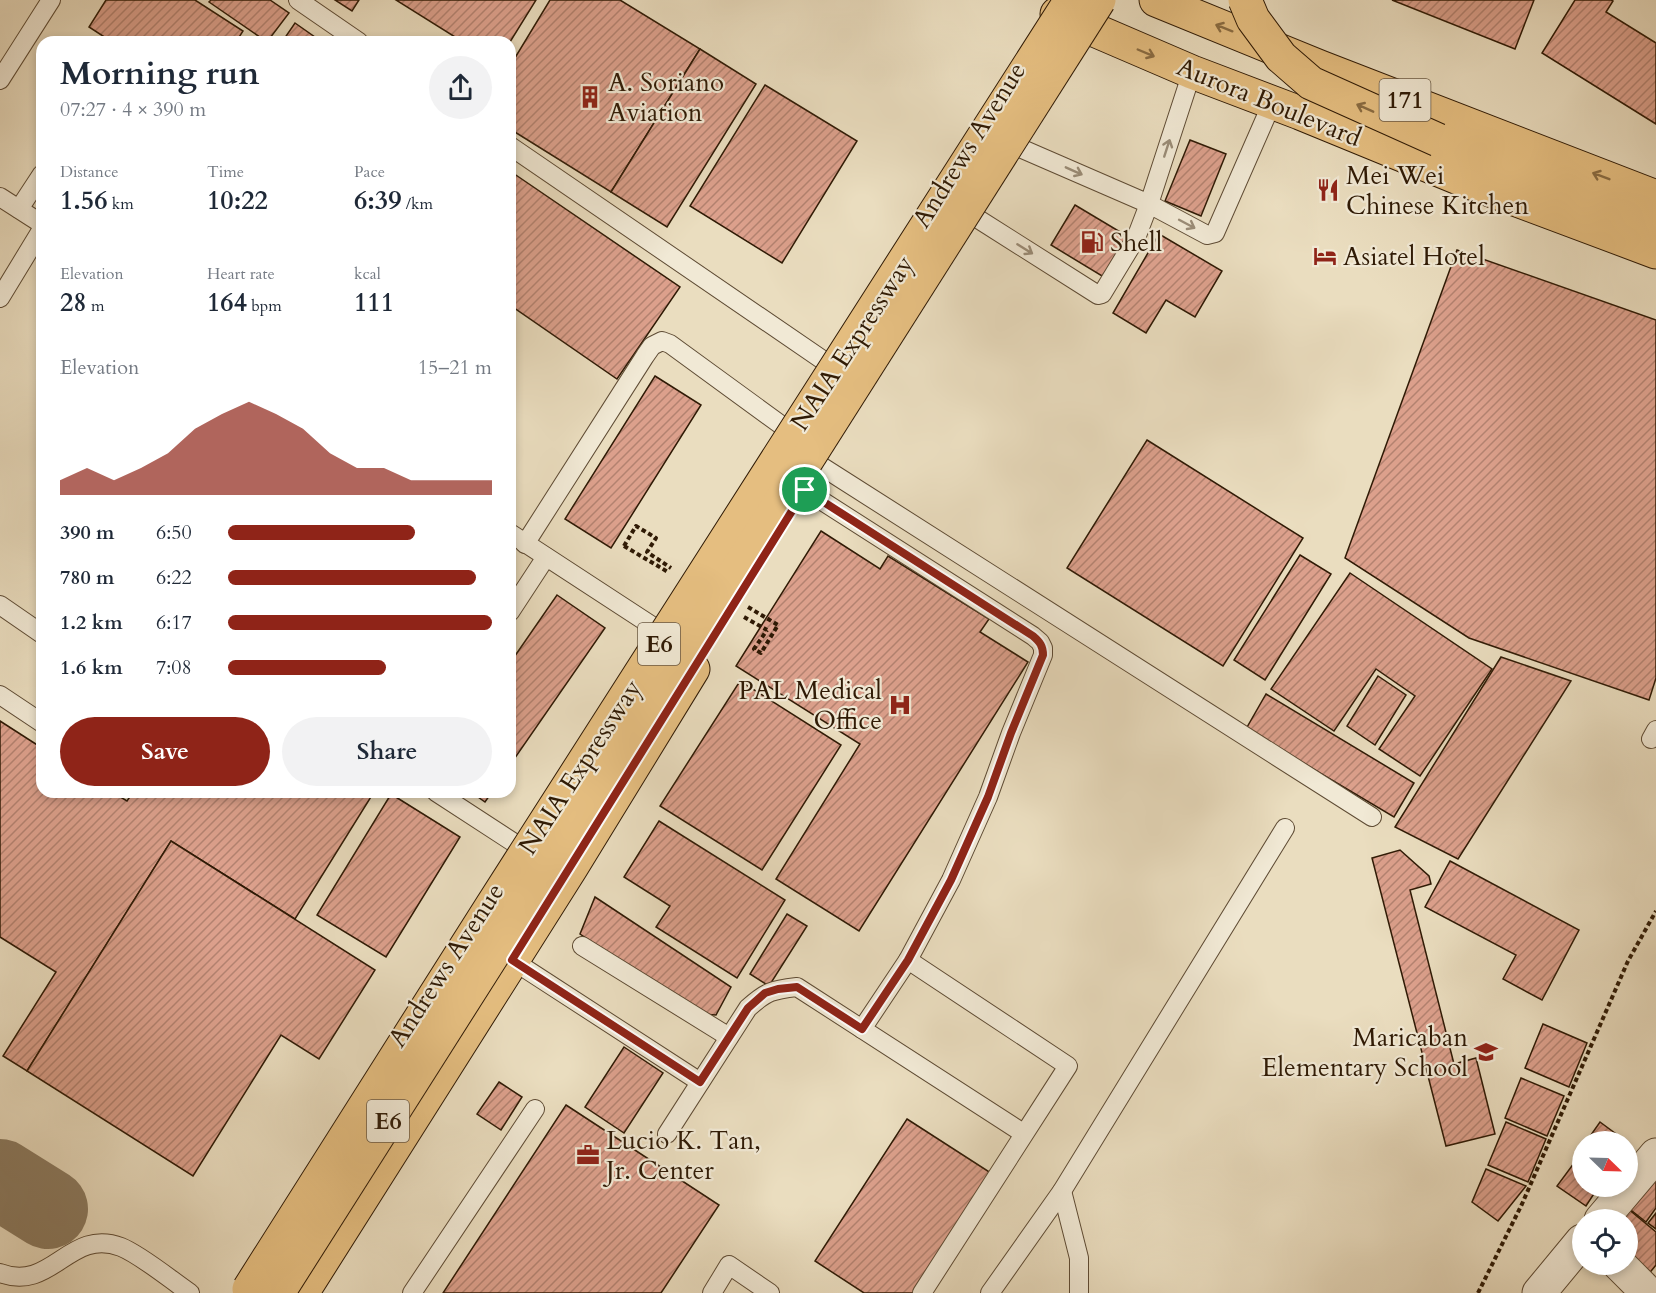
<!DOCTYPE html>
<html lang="en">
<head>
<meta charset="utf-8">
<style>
	:root { --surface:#fff; --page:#f2f2f3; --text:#1f2937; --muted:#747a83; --accent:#8f2418 }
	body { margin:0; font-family:Cardo,serif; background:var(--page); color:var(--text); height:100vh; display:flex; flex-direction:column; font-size:22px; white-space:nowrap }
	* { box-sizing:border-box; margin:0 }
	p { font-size:20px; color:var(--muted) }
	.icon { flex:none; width:33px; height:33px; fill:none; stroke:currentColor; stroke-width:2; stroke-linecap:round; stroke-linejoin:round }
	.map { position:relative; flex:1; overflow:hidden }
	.sheet { position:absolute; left:36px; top:36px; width:480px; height:762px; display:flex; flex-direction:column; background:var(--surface); border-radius:18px; box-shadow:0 3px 9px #0003 }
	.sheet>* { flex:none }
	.needle { width:39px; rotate:113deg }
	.controls { position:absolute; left:1572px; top:1131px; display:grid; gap:12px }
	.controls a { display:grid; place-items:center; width:66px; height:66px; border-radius:50%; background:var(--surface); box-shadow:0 3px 9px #0003; font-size:30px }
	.pin { position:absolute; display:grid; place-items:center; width:51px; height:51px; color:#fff; margin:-26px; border:3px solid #fff; border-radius:50%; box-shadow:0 2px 6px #0007 }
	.round { display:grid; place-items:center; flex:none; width:63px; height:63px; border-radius:32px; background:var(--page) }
	.head { display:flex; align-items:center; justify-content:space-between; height:102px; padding:0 24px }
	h1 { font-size:33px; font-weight:600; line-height:45px }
	.metrics { display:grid; grid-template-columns:repeat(3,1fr); gap:9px; height:102px; padding:6px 24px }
	.metrics div { display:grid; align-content:center }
	.metrics b { font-size:26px; font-weight:600 }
	.metrics small { font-size:16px; font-weight:400 }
	.metrics p { font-size:16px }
	.chart { height:168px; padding:12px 24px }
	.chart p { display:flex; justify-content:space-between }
	.chart svg { width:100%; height:108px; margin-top:6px; fill:var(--accent); opacity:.7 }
	.action { display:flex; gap:12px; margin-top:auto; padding:12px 24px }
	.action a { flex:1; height:69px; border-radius:36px; background:var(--accent); color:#fff; font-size:24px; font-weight:600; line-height:69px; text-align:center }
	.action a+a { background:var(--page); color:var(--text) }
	ul { padding:0 24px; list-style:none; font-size:20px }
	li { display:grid; grid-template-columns:96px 72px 1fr; align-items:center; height:45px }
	li i { height:15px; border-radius:8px; background:var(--accent) }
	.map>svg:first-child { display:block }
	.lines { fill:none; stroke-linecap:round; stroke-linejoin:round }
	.taxiway { stroke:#8c7c62; stroke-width:80 }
	.building { fill:url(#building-hatch); stroke:#2f1a05; stroke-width:1.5 }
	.lane-casing { stroke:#5e4b34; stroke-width:20 }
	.street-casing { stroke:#5e4b34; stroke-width:35 }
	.primary-casing { stroke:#2f1a05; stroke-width:35 }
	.highway-casing { stroke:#2f1a05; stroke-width:35 }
	.path { stroke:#2f1a05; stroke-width:4; stroke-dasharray:4.5 3; stroke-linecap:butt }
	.lane { stroke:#f1e9d5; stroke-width:18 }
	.street { stroke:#f1e9d5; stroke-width:33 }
	.primary { stroke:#e5be80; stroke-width:33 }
	.highway { stroke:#e5be80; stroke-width:33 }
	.highway-bridge-casing { stroke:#2f1a05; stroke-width:35; stroke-linecap:butt }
	.path-bridge { stroke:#2f1a05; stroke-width:4; stroke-dasharray:4.5 3; stroke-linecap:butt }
	.highway-bridge { stroke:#e5be80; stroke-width:33 }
	.oneway { stroke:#8a6c42 }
	.oneway2 { stroke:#9a8c77 }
	.route-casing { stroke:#fff; stroke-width:12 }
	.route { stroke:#8f2418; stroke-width:8 }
	.labels { text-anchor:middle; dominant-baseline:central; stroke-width:4.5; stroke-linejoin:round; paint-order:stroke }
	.shield { fill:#f1e9d5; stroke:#695843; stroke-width:1.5 }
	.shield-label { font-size:24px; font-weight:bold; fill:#2f1a05 }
	.poi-label { font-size:26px; fill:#2f1a05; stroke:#f1e9d5; text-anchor:start }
	.street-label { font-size:26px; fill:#2f1a05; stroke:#f1e9d5 }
</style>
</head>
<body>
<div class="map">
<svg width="1656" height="1293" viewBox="0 0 1656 1293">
	<defs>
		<pattern id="building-hatch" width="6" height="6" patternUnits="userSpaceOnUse" patternTransform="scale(1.5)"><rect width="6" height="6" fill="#dca08c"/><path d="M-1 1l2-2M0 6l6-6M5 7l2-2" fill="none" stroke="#b38270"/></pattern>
	</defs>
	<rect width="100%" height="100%" fill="#eaddbf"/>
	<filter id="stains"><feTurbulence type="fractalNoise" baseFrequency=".00333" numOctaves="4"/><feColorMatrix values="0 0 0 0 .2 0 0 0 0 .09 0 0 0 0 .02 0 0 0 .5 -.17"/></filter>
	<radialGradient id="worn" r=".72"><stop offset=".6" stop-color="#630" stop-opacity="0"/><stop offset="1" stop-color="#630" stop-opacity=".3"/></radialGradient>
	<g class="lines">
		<polyline class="taxiway" points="0,1179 48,1209"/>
	</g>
	<g class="building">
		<polygon points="106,0 195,0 243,31 236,42 112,42 89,27"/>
		<polygon points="211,0 270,0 289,13 267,42 209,2"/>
		<polygon points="335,0 359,0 352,11"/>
		<polygon points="396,0 536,0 510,42 463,42"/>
		<polygon points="550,0 620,0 700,49 611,192 510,129 510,66"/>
		<polygon points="1392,0 1534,0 1515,49"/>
		<polygon points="1575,0 1611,0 1613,1 1606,12 1656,43 1656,124 1542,53"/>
		<polygon points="295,23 322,42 282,42"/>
		<polygon points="700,49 756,84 667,227 611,192"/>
		<polygon points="765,85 857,141 782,263 690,206"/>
		<polygon points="1190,140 1226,154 1201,216 1165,201"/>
		<polygon points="510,171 680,287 617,379 510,305"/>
		<polygon points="1075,205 1132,239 1107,279 1051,245"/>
		<polygon points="1159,234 1222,271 1195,317 1166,300 1146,333 1113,313"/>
		<polygon points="1457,250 1656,320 1656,678 1649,700 1469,638 1345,558"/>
		<polygon points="655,376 701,405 611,548 565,519"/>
		<polygon points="1147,440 1303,538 1223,666 1067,568"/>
		<polygon points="821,531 880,569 888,556 989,619 980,632 1028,662 859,931 776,879 860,744 736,666"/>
		<polygon points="1300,555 1331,574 1265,680 1234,660"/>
		<polygon points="1350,573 1492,669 1420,776 1379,749 1415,696 1376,669 1334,731 1271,689"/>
		<polygon points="557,595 605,628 510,765 510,663"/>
		<polygon points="1501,657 1571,681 1458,859 1395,827"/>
		<polygon points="1378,676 1406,695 1375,745 1347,726"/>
		<polygon points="740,681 841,745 762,870 660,806"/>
		<polygon points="1266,694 1414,783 1394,817 1246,729"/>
		<polygon points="0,721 42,748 42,792 112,792 127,801 133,792 374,792 295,919 171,841 27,1071 3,1056 56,972 0,937"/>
		<polygon points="471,792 492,792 485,802"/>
		<polygon points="391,794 460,837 386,957 317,915"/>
		<polygon points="659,821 785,900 737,978 656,927 670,906 624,877"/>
		<polygon points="171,841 375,970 319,1059 281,1035 193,1176 27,1071"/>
		<polygon points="1400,850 1429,876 1431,884 1410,890 1454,1064 1476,1058 1495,1134 1446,1146 1372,858"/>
		<polygon points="1450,861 1579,930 1542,1000 1503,979 1516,955 1425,907"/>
		<polygon points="595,897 731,987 716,1015 700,1014 580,934"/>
		<polygon points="787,914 807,926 769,986 750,974"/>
		<polygon points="1543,1024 1587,1043 1569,1087 1525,1068"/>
		<polygon points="624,1047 663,1073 624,1133 585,1107"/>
		<polygon points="1521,1078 1564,1096 1547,1136 1505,1118"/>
		<polygon points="499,1082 522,1097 501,1130 477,1114"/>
		<polygon points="566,1105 719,1205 661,1293 443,1293"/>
		<polygon points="907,1119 994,1175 917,1293 864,1293 815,1261"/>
		<polygon points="1506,1122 1546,1139 1528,1182 1488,1165"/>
		<polygon points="1600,1122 1627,1142 1586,1142"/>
		<polygon points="1577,1159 1582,1163 1582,1186 1599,1186 1586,1206 1557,1186"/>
		<polygon points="1486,1169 1526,1186 1498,1221 1472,1202"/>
		<polygon points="1656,1175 1656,1208 1646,1222 1627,1207"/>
		<polygon points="1627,1208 1656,1232 1656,1265 1647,1276 1628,1261 1628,1220 1617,1220"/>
		<polygon points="1656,1213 1656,1229 1648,1223"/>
	</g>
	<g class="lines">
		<g class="lane-casing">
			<g id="lane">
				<polyline points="298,0 359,42"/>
				<polyline points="0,80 51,0"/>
				<polyline points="510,146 830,365"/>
				<polyline points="1020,148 1149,204 1192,72"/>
				<polyline points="0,197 42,224"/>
				<polyline points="19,209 42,174"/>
				<polyline points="975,217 1098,295 1102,294 1136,238 1149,204 1207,235 1215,233 1272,103"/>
				<polyline points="0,298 42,229"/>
				<polyline points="821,466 1372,817"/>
				<polyline points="805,490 1033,636 1040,642 1043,648 1043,655 1011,733 988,797 951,880 908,960 862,1029"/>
				<polyline points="510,533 660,631"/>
				<polyline points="525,544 645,356 652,346 662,341 670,344 788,430"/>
				<polyline points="0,605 42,634"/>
				<polyline points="510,612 546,557"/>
				<polyline points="0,695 42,723"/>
				<polyline points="1651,739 1656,730"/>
				<polyline points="436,792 522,848"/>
				<polyline points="582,946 729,1037"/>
				<polyline points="512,960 700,1082"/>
				<polyline points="908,960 1068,1066 922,1293"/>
				<path d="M667,1134L748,1008C767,991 772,990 797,987L1023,1133"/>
				<polyline points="1062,1191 1079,1258 1079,1293"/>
				<path d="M0,1273C52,1293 69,1227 121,1247C141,1255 171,1280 190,1293"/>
				<polyline points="412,1293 535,1109"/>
				<polyline points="712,1293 729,1265 770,1293"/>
				<polyline points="990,1293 1062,1191 1285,828"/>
			</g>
		</g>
		<g class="street-casing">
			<g id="street">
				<polyline points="1601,1220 1656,1155"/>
				<polyline points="1619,1264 1648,1293"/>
				<polyline points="1539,1293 1582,1241"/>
			</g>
		</g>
		<g class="primary-casing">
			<g id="primary">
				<polyline points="1156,0 1320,67 1656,197"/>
				<polyline points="1057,14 1192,72 1300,113 1461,179 1656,252"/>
				<polyline points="302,1293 571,868 693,669"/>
			</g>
		</g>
		<g class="highway-casing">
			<polyline id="highway" points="1438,140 1656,220"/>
		</g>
		<g class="path">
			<polyline points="624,546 636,526 656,538 647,552 671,568"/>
			<polyline points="748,607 778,625 761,653 754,649 767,630"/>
			<polyline points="1478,1293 1522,1204 1628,961 1656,911"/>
		</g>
		<use href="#lane" class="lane"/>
		<use href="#street" class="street"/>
		<use href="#primary" class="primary"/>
		<use href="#highway" class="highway"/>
		<g class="highway-bridge-casing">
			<g id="highway-bridge">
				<polyline points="1245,0 1253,19 1281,57 1311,83 1438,140"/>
				<polyline points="249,1289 491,907 1071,0"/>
				<polyline points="278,1293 1099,0"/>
			</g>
		</g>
		<g class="path-bridge">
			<polyline points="624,546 668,572"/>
			<polyline points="744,617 767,630"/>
		</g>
		<use href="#highway-bridge" class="highway-bridge"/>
	</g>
	<defs><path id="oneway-shaft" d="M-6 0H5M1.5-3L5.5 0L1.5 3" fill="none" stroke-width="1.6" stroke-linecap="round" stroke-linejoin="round" transform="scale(1.5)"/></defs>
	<g class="oneway">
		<use href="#oneway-shaft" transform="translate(1224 28) rotate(-158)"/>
		<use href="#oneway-shaft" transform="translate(1146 53) rotate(23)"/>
		<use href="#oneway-shaft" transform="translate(1365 108) rotate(-156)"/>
		<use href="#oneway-shaft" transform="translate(1601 176) rotate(-159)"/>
	</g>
	<g class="oneway2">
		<use href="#oneway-shaft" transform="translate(1167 148) rotate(-72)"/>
		<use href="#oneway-shaft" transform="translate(1074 171) rotate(24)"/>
		<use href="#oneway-shaft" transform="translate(1187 224) rotate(28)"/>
		<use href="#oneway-shaft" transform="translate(1025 249) rotate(32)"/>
	</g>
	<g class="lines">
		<g class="route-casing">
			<path id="route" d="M805,490L1033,636C1040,642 1043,646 1043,655L1011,733L988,797L951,880L908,960L862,1029L797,987L778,989L765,993L748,1008L700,1082L512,960Z"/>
		</g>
		<use href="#route" class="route"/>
	</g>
	<defs>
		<g id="building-bare" transform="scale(1.8)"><path d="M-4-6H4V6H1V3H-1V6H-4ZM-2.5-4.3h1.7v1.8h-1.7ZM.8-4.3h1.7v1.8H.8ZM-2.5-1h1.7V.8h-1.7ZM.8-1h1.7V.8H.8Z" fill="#8f2418" stroke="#f1e9d5" stroke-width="2.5" paint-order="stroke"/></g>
		<g id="restaurant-bare" transform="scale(1.8)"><path d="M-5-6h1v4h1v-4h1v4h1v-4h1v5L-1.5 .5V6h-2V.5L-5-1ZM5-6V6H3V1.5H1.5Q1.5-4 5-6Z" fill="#8f2418" stroke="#f1e9d5" stroke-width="2.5" paint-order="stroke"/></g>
		<g id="fuel-bare" transform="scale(1.8)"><path d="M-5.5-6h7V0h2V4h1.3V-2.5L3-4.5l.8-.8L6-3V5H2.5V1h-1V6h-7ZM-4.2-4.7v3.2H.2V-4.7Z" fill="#8f2418" stroke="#f1e9d5" stroke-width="2.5" paint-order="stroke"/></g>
		<g id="hotel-bare" transform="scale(1.8)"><path d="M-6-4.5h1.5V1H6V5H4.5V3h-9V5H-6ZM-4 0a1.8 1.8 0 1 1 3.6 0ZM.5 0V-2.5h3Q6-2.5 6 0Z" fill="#8f2418" stroke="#f1e9d5" stroke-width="2.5" paint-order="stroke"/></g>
		<g id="hospital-bare" transform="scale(1.8)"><path d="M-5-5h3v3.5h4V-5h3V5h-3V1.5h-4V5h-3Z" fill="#8f2418" stroke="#f1e9d5" stroke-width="2.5" paint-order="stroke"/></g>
		<g id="school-bare" transform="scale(1.8)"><path d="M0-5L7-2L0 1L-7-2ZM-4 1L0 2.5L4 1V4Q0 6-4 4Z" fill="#8f2418" stroke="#f1e9d5" stroke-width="2.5" paint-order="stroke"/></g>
		<g id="office-bare" transform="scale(1.8)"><path d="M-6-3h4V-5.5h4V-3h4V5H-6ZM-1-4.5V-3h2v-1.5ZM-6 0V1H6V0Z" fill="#8f2418" stroke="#f1e9d5" stroke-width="2.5" paint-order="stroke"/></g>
	</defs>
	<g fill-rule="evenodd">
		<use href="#building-bare" x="590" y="97"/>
		<use href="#restaurant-bare" x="1328" y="190"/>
		<use href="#fuel-bare" x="1092" y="242"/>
		<use href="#hotel-bare" x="1325" y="256"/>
		<use href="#hospital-bare" x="900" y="705"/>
		<use href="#school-bare" x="1486" y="1052"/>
		<use href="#office-bare" x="588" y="1155"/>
	</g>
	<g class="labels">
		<g class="shield">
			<rect x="1379.5" y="79" width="51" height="42" rx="4.5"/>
			<rect x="638" y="623" width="42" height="42" rx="4.5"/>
			<rect x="367" y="1100" width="42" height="42" rx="4.5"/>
		</g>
		<g class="shield-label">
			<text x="1405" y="100">171</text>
			<text x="659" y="644">E6</text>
			<text x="388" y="1121">E6</text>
		</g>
		<g class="poi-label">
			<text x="608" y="82">A. Soriano<tspan x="608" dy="30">Aviation</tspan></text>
			<text x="1346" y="175">Mei Wei<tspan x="1346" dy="30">Chinese Kitchen</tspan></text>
			<text x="1110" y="242">Shell</text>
			<text x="1343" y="256">Asiatel Hotel</text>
			<text x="882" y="690" text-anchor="end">PAL Medical<tspan x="882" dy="30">Office</tspan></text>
			<text x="1468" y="1037" text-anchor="end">Maricaban<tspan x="1468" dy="30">Elementary School</tspan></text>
			<text x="606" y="1140">Lucio K. Tan,<tspan x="606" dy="30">Jr. Center</tspan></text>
		</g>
		<g class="street-label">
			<text transform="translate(1269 102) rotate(22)">Aurora Boulevard</text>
			<text transform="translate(969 145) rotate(-58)">Andrews Avenue</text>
			<text transform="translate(852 343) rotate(-57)">NAIA Expressway</text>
			<text transform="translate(580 767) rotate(-57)">NAIA Expressway</text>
			<text transform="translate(446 965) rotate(-57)">Andrews Avenue</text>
		</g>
	</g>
	<rect width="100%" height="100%" filter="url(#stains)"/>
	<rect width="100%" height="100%" fill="url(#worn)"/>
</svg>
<div class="controls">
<a><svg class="needle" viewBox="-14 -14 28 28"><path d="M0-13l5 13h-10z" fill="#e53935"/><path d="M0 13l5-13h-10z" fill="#747a83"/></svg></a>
<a><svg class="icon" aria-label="locate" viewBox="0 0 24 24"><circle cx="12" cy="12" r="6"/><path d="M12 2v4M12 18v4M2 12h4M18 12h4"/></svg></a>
</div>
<div class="pin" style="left:805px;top:490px;background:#1e9e55"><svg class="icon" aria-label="arrive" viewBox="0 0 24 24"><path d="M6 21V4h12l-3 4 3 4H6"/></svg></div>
<section class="sheet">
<div class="head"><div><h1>Morning run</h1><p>07:27 · 4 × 390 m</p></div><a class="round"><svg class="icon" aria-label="share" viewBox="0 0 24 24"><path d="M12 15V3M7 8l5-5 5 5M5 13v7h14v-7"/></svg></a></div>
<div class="metrics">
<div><p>Distance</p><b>1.56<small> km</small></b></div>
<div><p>Time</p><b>10:22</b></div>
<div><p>Pace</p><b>6:39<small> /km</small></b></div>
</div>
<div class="metrics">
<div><p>Elevation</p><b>28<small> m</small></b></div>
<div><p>Heart rate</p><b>164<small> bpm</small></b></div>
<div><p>kcal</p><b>111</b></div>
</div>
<div class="chart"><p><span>Elevation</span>15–21 m</p>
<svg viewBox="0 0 160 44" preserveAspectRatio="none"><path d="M0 44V38L10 33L20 38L30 33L40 27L50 17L60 11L70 6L80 11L90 17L100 27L110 33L120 33L130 38L140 38L150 38L160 38V44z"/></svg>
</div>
<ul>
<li><b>390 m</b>6:50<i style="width:71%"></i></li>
<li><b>780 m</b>6:22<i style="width:94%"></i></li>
<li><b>1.2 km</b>6:17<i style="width:100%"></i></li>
<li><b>1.6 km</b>7:08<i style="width:60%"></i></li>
</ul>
<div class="action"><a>Save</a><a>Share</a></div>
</section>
</div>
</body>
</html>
